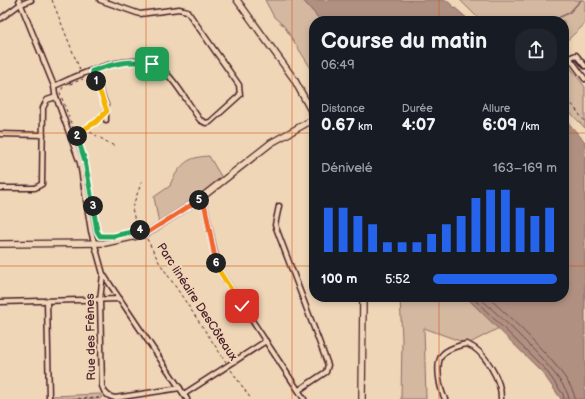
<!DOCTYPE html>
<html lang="fr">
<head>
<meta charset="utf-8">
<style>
	:root { --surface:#171b24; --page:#20242c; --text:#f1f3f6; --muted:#9ea1a6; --accent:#2563eb }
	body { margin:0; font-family:"Balsamiq Sans",sans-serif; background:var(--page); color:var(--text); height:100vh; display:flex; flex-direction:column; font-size:15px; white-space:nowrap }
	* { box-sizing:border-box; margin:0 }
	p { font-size:13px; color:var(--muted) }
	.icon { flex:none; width:22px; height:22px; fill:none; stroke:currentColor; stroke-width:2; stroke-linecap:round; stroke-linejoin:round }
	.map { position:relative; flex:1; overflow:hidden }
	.sheet { position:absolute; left:309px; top:16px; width:260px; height:286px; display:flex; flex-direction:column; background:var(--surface); border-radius:16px; box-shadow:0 2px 6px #0003 }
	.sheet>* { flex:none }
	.pin { position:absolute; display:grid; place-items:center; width:34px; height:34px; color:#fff; margin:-17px; border-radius:8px; box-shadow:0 2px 6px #0006 }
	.km { position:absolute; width:20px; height:20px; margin:-10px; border-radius:50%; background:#222; color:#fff; font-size:11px; line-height:20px; text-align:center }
	.round { display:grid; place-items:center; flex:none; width:42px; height:42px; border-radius:16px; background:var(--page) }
	.summary { display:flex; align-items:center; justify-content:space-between; height:68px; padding:0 12px }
	h1 { font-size:22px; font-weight:700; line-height:30px }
	.stats { display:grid; grid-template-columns:repeat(3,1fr); gap:6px; height:68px; padding:4px 12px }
	.stats div { display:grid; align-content:center }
	.stats b { font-size:17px; font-weight:700 }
	.stats small { font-size:11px; font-weight:400 }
	.stats p { font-size:11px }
	.chart { height:112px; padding:8px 12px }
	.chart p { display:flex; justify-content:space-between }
	.chart svg { width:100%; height:72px; margin-top:4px; stroke:var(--accent); stroke-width:6 }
	ul { padding:0 12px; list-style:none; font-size:13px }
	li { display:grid; grid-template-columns:64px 48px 1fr; align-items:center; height:30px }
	li i { height:10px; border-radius:5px; background:var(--accent) }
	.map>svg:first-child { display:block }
	.green { fill:#d4b8a0; stroke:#8f6c66 }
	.water { fill:#b09081; stroke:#87635f }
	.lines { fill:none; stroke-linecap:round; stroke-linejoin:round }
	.shore { stroke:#734c4d; stroke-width:1 }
	.stream { stroke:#87635f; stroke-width:1.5 }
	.street-casing { stroke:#4a1f2b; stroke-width:7 }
	.secondary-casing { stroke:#4a1f2b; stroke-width:8 }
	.path { stroke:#4a1f2b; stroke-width:1; stroke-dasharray:3 3; stroke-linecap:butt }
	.street { stroke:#efd6b7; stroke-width:4 }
	.secondary { stroke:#efd6b7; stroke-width:5.5 }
	.split-1-casing { stroke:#fff; stroke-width:8 }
	.split-2-casing { stroke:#fff; stroke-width:8 }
	.split-3-casing { stroke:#fff; stroke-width:8 }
	.split-4-casing { stroke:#fff; stroke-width:8 }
	.split-5-casing { stroke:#fff; stroke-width:8 }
	.split-6-casing { stroke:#fff; stroke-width:8 }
	.split-7-casing { stroke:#fff; stroke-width:8 }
	.split-1 { stroke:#22a559; stroke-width:5 }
	.split-2 { stroke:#f5b400; stroke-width:5 }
	.split-3 { stroke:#22a559; stroke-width:5 }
	.split-4 { stroke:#22a559; stroke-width:5 }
	.split-5 { stroke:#f0652b; stroke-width:5 }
	.split-6 { stroke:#f0652b; stroke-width:5 }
	.split-7 { stroke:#f5b400; stroke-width:5 }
	.grid { fill:none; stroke:#d05011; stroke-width:1; stroke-opacity:0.55 }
	.labels { text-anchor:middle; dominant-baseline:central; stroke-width:4; stroke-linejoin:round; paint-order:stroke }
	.street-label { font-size:12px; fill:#4a1f2b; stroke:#efd6b7 }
</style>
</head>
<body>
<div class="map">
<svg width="585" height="399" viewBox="0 0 585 399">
	<rect width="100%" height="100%" fill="#efd6b7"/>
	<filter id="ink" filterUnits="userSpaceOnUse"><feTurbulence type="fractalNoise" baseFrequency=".025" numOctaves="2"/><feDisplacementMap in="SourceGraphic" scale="8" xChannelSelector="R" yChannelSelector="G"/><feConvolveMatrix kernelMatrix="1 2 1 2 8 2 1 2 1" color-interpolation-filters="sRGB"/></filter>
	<g filter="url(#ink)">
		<g class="green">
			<polygon points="265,0 303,0 320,20 321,21 314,21 314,73 284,26 274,17"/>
			<polygon points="460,0 585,0 585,24 564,43 564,21 481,21"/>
			<polygon points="564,59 585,87 585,128 564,106"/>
			<path d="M209,156L222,178L159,224L154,197L170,186C171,181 173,179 175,175C185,160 192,157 209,156Z"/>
			<polygon points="400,297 466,297 499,328 468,344 424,328 426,399 401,399 402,339"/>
			<polygon points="100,394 102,397 100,399 52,399 52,396"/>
		</g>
		<g class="water">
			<polygon points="303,0 446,0 470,21 321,21"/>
			<polygon points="564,118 585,142 585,399 561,399 542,372 466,297 564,297"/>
		</g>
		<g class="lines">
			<g class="shore">
				<polyline points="472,297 545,369 563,394 564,399"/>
				<path d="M479,297C497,314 568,378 569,399"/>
				<path d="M488,297C507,315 574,375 575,399"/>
			</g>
			<polyline class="stream" points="551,21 569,13 581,0"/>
			<g class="street-casing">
				<g id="street">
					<polyline points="19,0 54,86 55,94 80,163 91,231 103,274 187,399"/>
					<polyline points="0,19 19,5 31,0"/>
					<polyline points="585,66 576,55 571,57 571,60 585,79"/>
					<polyline points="92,71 106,105 106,120"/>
					<path d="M54,86C82,74 135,47 163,70C177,82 189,105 200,120L206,123L210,122L240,95L239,85L187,11L179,9L140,14L100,0"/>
					<polyline points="0,134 43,135"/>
					<polyline points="0,188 35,188 42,184 43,108 47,100 56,97"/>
					<polyline points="203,197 218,269 304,399"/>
					<polyline points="279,206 275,225 328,365 326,372 299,390"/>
					<path d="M103,274L100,300L102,386C104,393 108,397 115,398L180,388"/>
					<polyline points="47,301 49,399"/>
					<polyline points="0,302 120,299"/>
					<polyline points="184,394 266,341"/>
					<path d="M445,399C440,390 434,362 443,354C447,349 460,345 466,344C484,349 502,381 501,399"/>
				</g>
			</g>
			<g class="secondary-casing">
				<g id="secondary">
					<polyline points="237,0 294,79 314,116"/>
					<polyline points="0,244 105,243 146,234 197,201 271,143 314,119"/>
					<polyline points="362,399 363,297"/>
				</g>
			</g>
			<g class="path">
				<polyline points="52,0 80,70"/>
				<polyline points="70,84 83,79"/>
				<polyline points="63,87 60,93 85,161 97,232 100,236 106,237"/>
				<polyline points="564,88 571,103 585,122"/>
				<polyline points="85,129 114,146"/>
				<polyline points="77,134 102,116"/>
				<polyline points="137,230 132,208 142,181"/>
				<polyline points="147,239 159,262 226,362"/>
				<polyline points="231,370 251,399"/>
				<polyline points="54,399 98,398"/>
				<polyline points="97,399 101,395"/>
			</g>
			<use href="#street" class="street"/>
			<use href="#secondary" class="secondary"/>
		</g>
	</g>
	<g class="lines" filter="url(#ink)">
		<g class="split-1-casing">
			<path id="split-1" d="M96,81L92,71C112,64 131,59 152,64"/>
		</g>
		<g class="split-2-casing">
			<polyline id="split-2" points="77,136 76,134 96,122 107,111 96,81"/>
		</g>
		<g class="split-3-casing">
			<polyline id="split-3" points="77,136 85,161 93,206"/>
		</g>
		<g class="split-4-casing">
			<polyline id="split-4" points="93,206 97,231 100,236 114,236 140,230"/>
		</g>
		<g class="split-5-casing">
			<polyline id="split-5" points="140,230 144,229 146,234 147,233 199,200"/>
		</g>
		<g class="split-6-casing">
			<polyline id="split-6" points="199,200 203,197 216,263"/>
		</g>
		<g class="split-7-casing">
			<polyline id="split-7" points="216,263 218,269 242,306"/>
		</g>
		<use href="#split-1" class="split-1"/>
		<use href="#split-2" class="split-2"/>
		<use href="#split-3" class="split-3"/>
		<use href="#split-4" class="split-4"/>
		<use href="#split-5" class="split-5"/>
		<use href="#split-6" class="split-6"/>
		<use href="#split-7" class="split-7"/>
	</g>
	<path class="grid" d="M146,0V399M292,0V399M439,0V21M0,133H314M564,133H585M0,266H314M564,266H585M439,297V399"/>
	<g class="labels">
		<g class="street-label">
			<text transform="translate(197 302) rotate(57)">Parc linéaire DesCôteaux</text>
			<text transform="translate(91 337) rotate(-91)">Rue des Frênes</text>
		</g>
	</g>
</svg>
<div class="pin" style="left:152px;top:64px;background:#1e9e55"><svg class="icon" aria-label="arrive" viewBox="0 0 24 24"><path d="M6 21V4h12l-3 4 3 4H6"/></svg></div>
<div class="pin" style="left:242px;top:306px;background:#d93025"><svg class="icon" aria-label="check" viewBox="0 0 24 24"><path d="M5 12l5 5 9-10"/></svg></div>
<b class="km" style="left:96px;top:81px">1</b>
<b class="km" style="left:77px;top:136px">2</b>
<b class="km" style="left:93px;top:206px">3</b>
<b class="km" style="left:140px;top:230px">4</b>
<b class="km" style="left:199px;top:200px">5</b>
<b class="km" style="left:216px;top:263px">6</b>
<section class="sheet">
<div class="summary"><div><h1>Course du matin</h1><p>06:49</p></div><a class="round"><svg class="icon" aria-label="share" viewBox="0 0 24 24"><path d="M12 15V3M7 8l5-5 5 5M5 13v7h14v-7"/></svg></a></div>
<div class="stats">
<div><p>Distance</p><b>0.67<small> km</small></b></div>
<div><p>Durée</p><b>4:07</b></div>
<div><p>Allure</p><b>6:09<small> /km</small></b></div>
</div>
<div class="chart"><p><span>Dénivelé</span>163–169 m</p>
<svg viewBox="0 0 160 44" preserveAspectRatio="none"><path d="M5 44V17M15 44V17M25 44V22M35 44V27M45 44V38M55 44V38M65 44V38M75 44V33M85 44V27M95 44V22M105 44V11M115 44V6M125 44V6M135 44V17M145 44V22M155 44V17"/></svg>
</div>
<ul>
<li><b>100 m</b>5:52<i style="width:100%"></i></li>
</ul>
</section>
</div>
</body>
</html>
